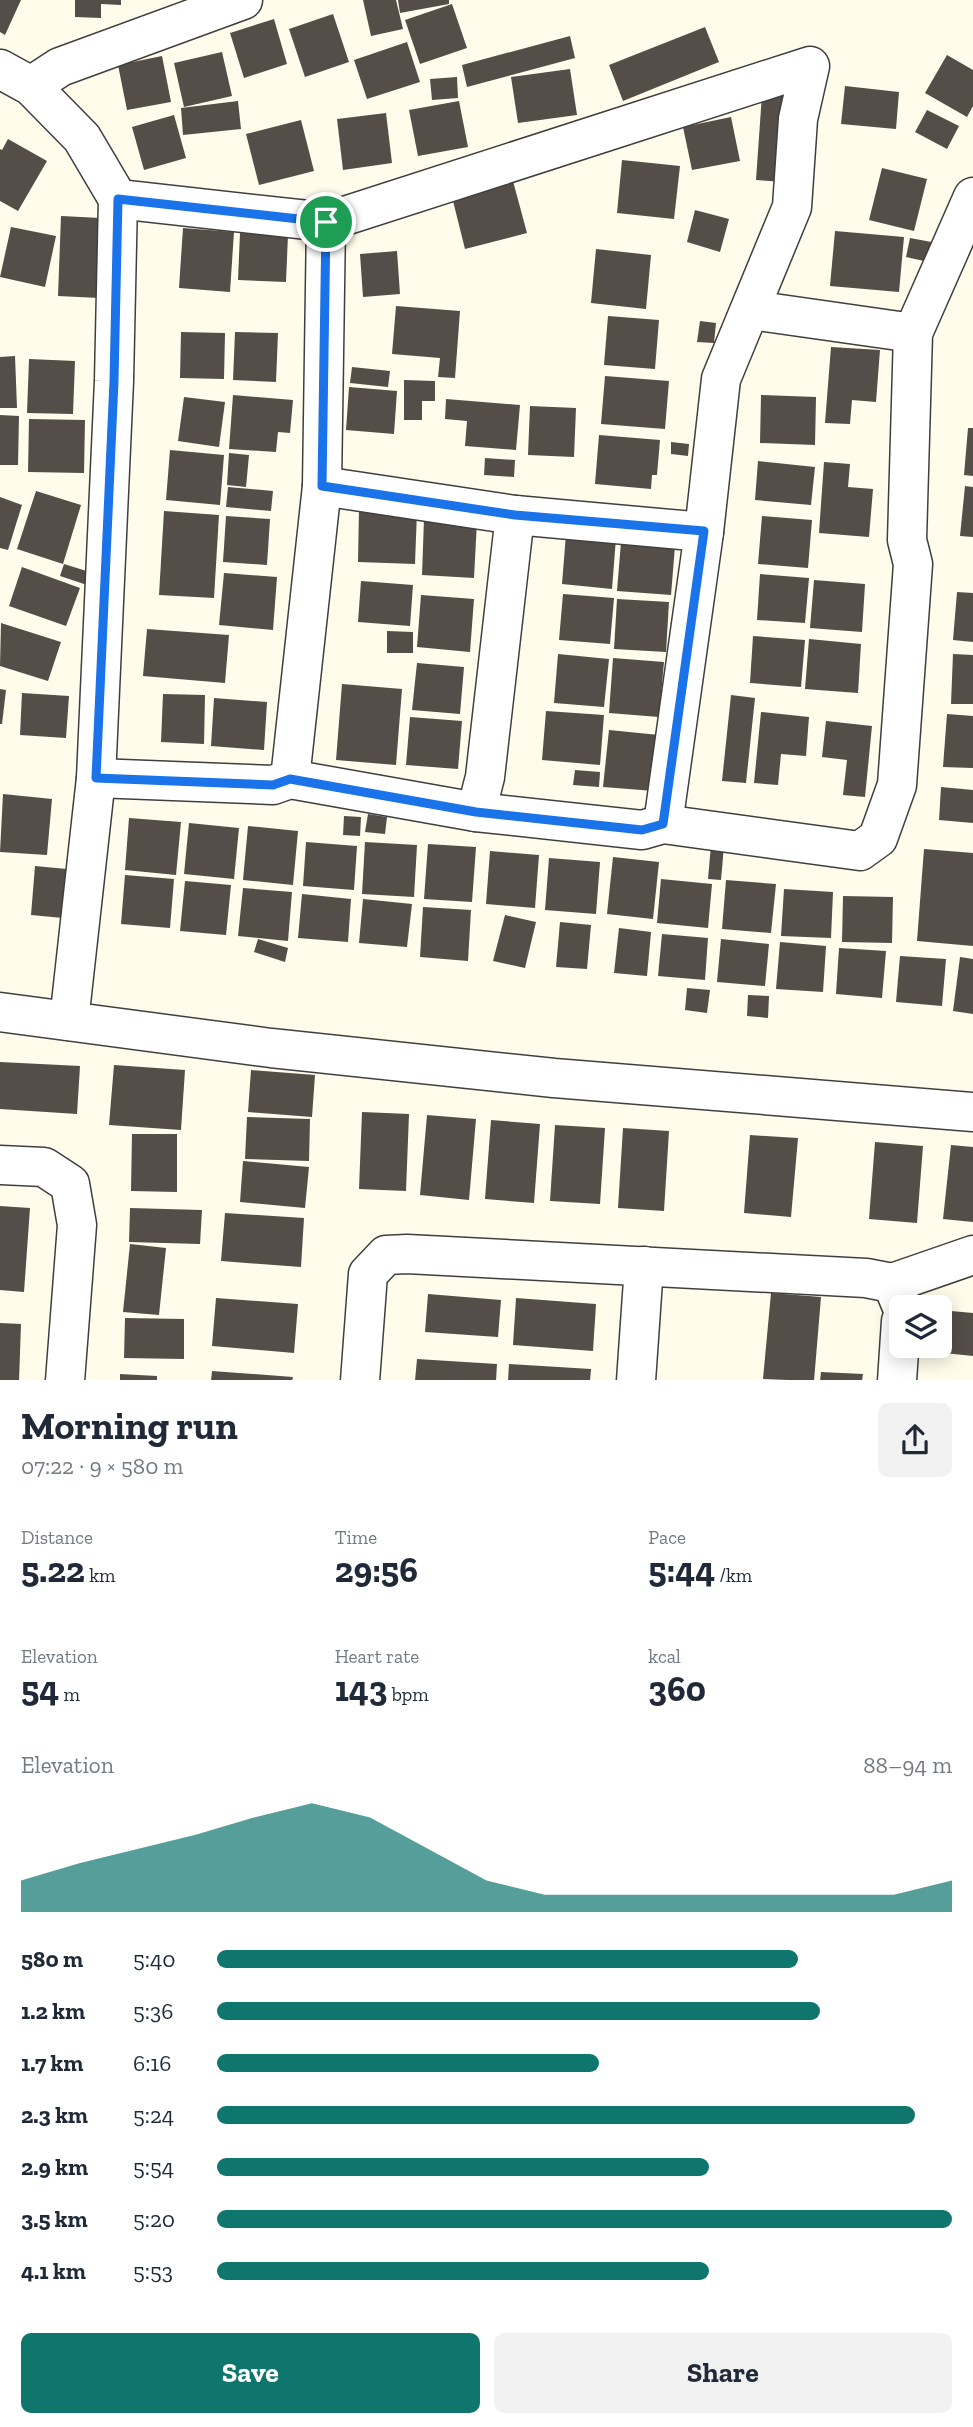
<!DOCTYPE html>
<html lang="en">
<head>
<meta charset="utf-8">
<style>
	:root { --surface:#fff; --page:#f2f2f3; --text:#1f2937; --muted:#747a83; --accent:#0f766e }
	body { margin:0; font-family:"Zilla Slab",serif; background:var(--page); color:var(--text); height:100vh; display:flex; flex-direction:column; font-size:26px; white-space:nowrap }
	* { box-sizing:border-box; margin:0 }
	p { font-size:23px; color:var(--muted) }
	.icon { flex:none; width:38px; height:38px; fill:none; stroke:currentColor; stroke-width:2; stroke-linecap:round; stroke-linejoin:round }
	.map { position:relative; height:1380px; overflow:hidden }
	.details { display:flex; flex-direction:column; background:var(--surface); flex:1 }
	.details>* { flex:none }
	.tools { position:absolute; left:889px; top:1295px; display:grid; gap:14px }
	.tools a { display:grid; place-items:center; width:63px; height:63px; border-radius:10px; background:var(--surface); box-shadow:0 4px 18px #0003; font-size:35px }
	.pin { position:absolute; display:grid; place-items:center; width:60px; height:60px; color:#fff; margin:-30px; border:4px solid #fff; border-radius:50%; box-shadow:0 2px 7px #0007 }
	.round { display:grid; place-items:center; flex:none; width:74px; height:74px; border-radius:10px; background:var(--page) }
	.overview { display:flex; align-items:center; justify-content:space-between; height:119px; padding:0 21px }
	h1 { font-size:38px; font-weight:700; line-height:52px }
	.figures { display:grid; grid-template-columns:repeat(3,1fr); gap:10px; height:119px; padding:7px 21px }
	.figures div { display:grid; align-content:center }
	.figures b { font-size:35px; font-weight:700 }
	.figures small { font-size:19px; font-weight:400 }
	.figures p { font-size:19px }
	.chart { height:196px; padding:14px 21px }
	.chart p { display:flex; justify-content:space-between }
	.chart svg { width:100%; height:126px; margin-top:7px; fill:var(--accent); opacity:.7 }
	.button { display:flex; gap:14px; margin-top:auto; padding:14px 21px }
	.button a { flex:1; height:80px; border-radius:10px; background:var(--accent); color:#fff; font-size:28px; font-weight:700; line-height:80px; text-align:center }
	.button a+a { background:var(--page); color:var(--text) }
	ul { padding:0 21px; list-style:none; font-size:23px }
	li { display:grid; grid-template-columns:112px 84px 1fr; align-items:center; height:52px }
	li i { height:18px; border-radius:9px; background:var(--accent) }
	.map>svg:first-child { display:block }
	.building { fill:#554d48 }
	.lines { fill:none; stroke-linecap:round; stroke-linejoin:round }
	.minor-casing { stroke:#3f3f3f; stroke-width:41 }
	.minor { stroke:#fff; stroke-width:38 }
	.route-casing { stroke:#fff; stroke-width:14 }
	.route { stroke:#1a73e8; stroke-width:9 }
</style>
</head>
<body>
<div class="map">
<svg width="973" height="1381" viewBox="0 0 973 1381">
	<rect width="100%" height="100%" fill="#fffceb"/>
	<g class="building">
		<polygon points="0,0 21,0 5,35 0,32"/>
		<polygon points="75,0 121,0 121,5 101,4 101,18 75,17"/>
		<polygon points="363,0 396,0 403,29 371,36"/>
		<polygon points="398,0 449,0 449,4 400,13"/>
		<polygon points="452,4 467,48 420,64 405,20"/>
		<polygon points="333,14 349,62 305,77 289,29"/>
		<polygon points="274,19 287,64 244,78 230,33"/>
		<polygon points="705,27 719,62 623,101 609,65"/>
		<polygon points="570,36 575,58 467,87 462,65"/>
		<polygon points="407,42 420,82 367,99 354,60"/>
		<polygon points="222,52 232,96 184,107 174,63"/>
		<polygon points="947,55 973,70 973,106 967,117 925,93"/>
		<polygon points="162,56 171,102 127,110 118,65"/>
		<polygon points="570,69 577,115 518,123 511,77"/>
		<polygon points="457,77 458,98 432,100 430,79"/>
		<polygon points="845,86 899,92 896,129 841,124"/>
		<polygon points="762,94 792,96 785,182 756,180"/>
		<polygon points="238,101 241,129 183,135 181,108"/>
		<polygon points="459,101 468,147 418,156 409,110"/>
		<polygon points="927,110 959,126 947,149 915,132"/>
		<polygon points="386,113 392,163 343,170 337,119"/>
		<polygon points="174,115 186,158 144,170 132,127"/>
		<polygon points="731,117 740,161 692,170 683,127"/>
		<polygon points="301,120 314,171 259,185 246,134"/>
		<polygon points="8,139 47,161 18,211 0,201 0,149 2,150"/>
		<polygon points="622,160 680,166 674,219 617,213"/>
		<polygon points="882,168 927,179 914,231 869,220"/>
		<polygon points="513,181 527,233 465,249 452,197"/>
		<polygon points="695,210 729,219 720,252 687,242"/>
		<polygon points="61,216 101,218 99,298 58,296"/>
		<polygon points="11,227 56,236 45,287 0,277"/>
		<polygon points="183,228 234,232 230,292 179,288"/>
		<polygon points="835,231 904,237 899,292 830,286"/>
		<polygon points="240,233 288,235 286,282 238,280"/>
		<polygon points="910,238 937,243 933,263 906,257"/>
		<polygon points="596,249 651,255 646,309 591,303"/>
		<polygon points="397,251 400,294 363,297 360,254"/>
		<polygon points="396,306 460,311 455,378 438,377 440,358 392,354"/>
		<polygon points="608,316 659,320 655,369 604,365"/>
		<polygon points="700,321 716,323 714,343 697,342"/>
		<polygon points="181,332 225,333 224,379 180,378"/>
		<polygon points="235,332 278,333 276,382 233,380"/>
		<polygon points="831,347 880,350 876,402 852,400 850,424 825,423"/>
		<polygon points="15,356 17,408 0,408 0,357"/>
		<polygon points="29,359 75,361 73,414 27,413"/>
		<polygon points="352,367 390,371 388,387 350,383"/>
		<polygon points="605,376 669,381 665,429 601,424"/>
		<polygon points="404,380 435,381 435,401 422,401 422,420 404,420"/>
		<polygon points="349,387 397,391 394,434 346,430"/>
		<polygon points="233,395 293,400 290,433 278,432 276,452 229,449"/>
		<polygon points="761,395 816,397 815,445 760,443"/>
		<polygon points="184,397 225,402 219,447 178,441"/>
		<polygon points="446,399 520,405 516,450 465,446 467,421 445,419"/>
		<polygon points="530,406 576,408 574,457 528,455"/>
		<polygon points="0,415 19,416 18,465 0,465"/>
		<polygon points="29,419 85,420 84,473 28,472"/>
		<polygon points="968,428 973,428 973,476 964,475"/>
		<polygon points="599,435 660,440 657,475 652,475 651,489 595,484"/>
		<polygon points="671,442 689,444 688,456 671,454"/>
		<polygon points="170,450 224,455 220,505 166,500"/>
		<polygon points="229,453 249,455 246,487 227,485"/>
		<polygon points="485,458 515,460 514,477 484,475"/>
		<polygon points="758,461 815,467 811,505 755,500"/>
		<polygon points="824,462 850,464 848,487 873,489 869,537 819,533"/>
		<polygon points="965,486 973,487 973,537 960,536"/>
		<polygon points="228,487 273,491 271,511 226,507"/>
		<polygon points="36,491 81,505 63,564 17,549"/>
		<polygon points="0,497 22,505 8,550 0,548"/>
		<polygon points="359,509 417,511 415,564 358,562"/>
		<polygon points="164,511 219,515 214,598 159,595"/>
		<polygon points="226,516 270,519 267,565 223,562"/>
		<polygon points="762,516 812,520 808,568 758,564"/>
		<polygon points="424,519 477,521 474,578 422,575"/>
		<polygon points="566,534 616,538 612,589 562,584"/>
		<polygon points="621,542 675,546 671,595 617,591"/>
		<polygon points="64,564 96,574 93,587 60,576"/>
		<polygon points="22,567 80,588 66,626 9,606"/>
		<polygon points="224,573 277,577 273,630 219,625"/>
		<polygon points="760,574 809,578 805,623 757,620"/>
		<polygon points="814,580 865,584 862,632 810,628"/>
		<polygon points="361,581 413,585 410,626 358,622"/>
		<polygon points="957,592 973,593 973,642 953,640"/>
		<polygon points="563,594 614,598 610,644 559,640"/>
		<polygon points="421,595 474,599 470,652 417,647"/>
		<polygon points="617,599 669,602 666,652 614,649"/>
		<polygon points="1,623 61,642 48,681 0,666"/>
		<polygon points="147,629 229,635 225,683 143,676"/>
		<polygon points="387,631 413,632 413,653 387,653"/>
		<polygon points="753,636 805,640 801,687 750,683"/>
		<polygon points="809,639 861,644 858,693 805,689"/>
		<polygon points="558,654 609,659 604,707 554,703"/>
		<polygon points="953,654 973,655 973,704 951,704"/>
		<polygon points="613,658 664,662 659,717 609,713"/>
		<polygon points="417,663 464,667 460,714 412,710"/>
		<polygon points="342,684 402,689 396,765 336,760"/>
		<polygon points="0,689 6,690 2,724 0,724"/>
		<polygon points="22,693 69,696 66,738 20,735"/>
		<polygon points="163,694 205,695 204,744 161,742"/>
		<polygon points="731,695 755,698 746,783 722,781"/>
		<polygon points="214,698 267,702 264,750 211,746"/>
		<polygon points="546,711 604,715 600,765 542,760"/>
		<polygon points="761,712 809,717 806,756 781,754 778,785 754,783"/>
		<polygon points="947,714 973,716 973,768 943,767"/>
		<polygon points="410,717 462,721 458,769 406,765"/>
		<polygon points="826,721 872,726 865,797 843,795 847,760 822,757"/>
		<polygon points="609,730 659,735 654,791 603,787"/>
		<polygon points="575,770 600,772 599,787 573,785"/>
		<polygon points="941,787 973,790 973,823 939,820"/>
		<polygon points="3,794 52,799 47,855 0,852"/>
		<polygon points="368,814 387,817 385,834 365,832"/>
		<polygon points="344,816 361,817 360,836 343,835"/>
		<polygon points="129,818 181,822 176,875 125,870"/>
		<polygon points="189,823 239,828 234,879 184,874"/>
		<polygon points="248,826 298,831 293,885 243,880"/>
		<polygon points="306,842 357,846 354,890 303,886"/>
		<polygon points="365,842 417,845 414,897 362,894"/>
		<polygon points="428,844 476,847 472,902 424,899"/>
		<polygon points="711,845 724,846 721,880 708,879"/>
		<polygon points="924,849 973,853 973,946 917,941"/>
		<polygon points="490,851 539,855 535,908 486,904"/>
		<polygon points="613,857 659,862 653,919 607,914"/>
		<polygon points="549,858 600,862 596,914 545,910"/>
		<polygon points="35,866 67,869 63,918 31,915"/>
		<polygon points="125,875 174,879 170,928 121,924"/>
		<polygon points="661,879 712,884 708,928 657,923"/>
		<polygon points="726,880 776,884 771,933 722,929"/>
		<polygon points="185,881 231,885 226,935 180,931"/>
		<polygon points="243,888 292,892 288,941 238,936"/>
		<polygon points="784,889 833,892 831,938 781,936"/>
		<polygon points="302,894 351,899 348,942 298,938"/>
		<polygon points="843,896 893,897 892,943 842,942"/>
		<polygon points="363,899 412,904 407,947 359,943"/>
		<polygon points="423,907 471,910 468,961 420,957"/>
		<polygon points="505,915 536,922 525,968 493,961"/>
		<polygon points="560,922 591,925 587,969 556,967"/>
		<polygon points="619,928 651,932 647,976 614,973"/>
		<polygon points="662,934 708,938 705,980 658,976"/>
		<polygon points="258,939 288,948 285,962 254,952"/>
		<polygon points="721,939 769,944 765,986 717,982"/>
		<polygon points="780,942 826,946 823,992 776,989"/>
		<polygon points="839,948 886,951 882,998 836,994"/>
		<polygon points="900,956 946,959 942,1006 896,1002"/>
		<polygon points="960,957 973,959 973,1014 953,1011"/>
		<polygon points="687,988 710,990 707,1013 685,1010"/>
		<polygon points="748,995 769,996 768,1018 747,1016"/>
		<polygon points="0,1062 80,1066 77,1114 0,1109"/>
		<polygon points="114,1065 185,1070 181,1130 109,1125"/>
		<polygon points="251,1070 315,1075 312,1117 248,1112"/>
		<polygon points="362,1112 409,1114 406,1191 359,1189"/>
		<polygon points="427,1115 476,1119 469,1200 420,1195"/>
		<polygon points="247,1117 310,1119 309,1161 245,1159"/>
		<polygon points="491,1120 540,1124 534,1203 485,1199"/>
		<polygon points="555,1125 605,1128 600,1204 550,1201"/>
		<polygon points="623,1128 669,1131 664,1211 618,1208"/>
		<polygon points="132,1134 177,1134 177,1192 131,1191"/>
		<polygon points="750,1135 798,1138 791,1217 744,1213"/>
		<polygon points="875,1142 923,1146 917,1223 869,1219"/>
		<polygon points="951,1145 973,1147 973,1222 943,1219"/>
		<polygon points="243,1161 309,1167 305,1208 240,1202"/>
		<polygon points="0,1206 30,1208 24,1292 0,1290"/>
		<polygon points="130,1208 202,1210 200,1244 129,1242"/>
		<polygon points="225,1213 304,1218 301,1267 221,1261"/>
		<polygon points="130,1244 166,1248 159,1315 123,1312"/>
		<polygon points="771,1293 821,1297 814,1381 763,1379"/>
		<polygon points="428,1294 501,1300 498,1337 425,1332"/>
		<polygon points="216,1298 298,1304 294,1353 212,1346"/>
		<polygon points="516,1298 596,1304 593,1351 513,1345"/>
		<polygon points="940,1310 973,1313 973,1356 935,1352 935,1346 940,1346"/>
		<polygon points="125,1318 184,1319 184,1359 124,1358"/>
		<polygon points="0,1323 21,1324 19,1381 0,1381"/>
		<polygon points="417,1359 497,1364 496,1381 415,1381"/>
		<polygon points="509,1364 591,1369 590,1381 508,1381"/>
		<polygon points="212,1371 293,1377 292,1381 211,1381"/>
		<polygon points="821,1372 863,1374 862,1381 820,1381"/>
		<polygon points="120,1374 157,1376 157,1381 120,1381"/>
	</g>
	<g class="lines">
		<g class="minor-casing">
			<g id="minor">
				<polyline points="0,69 31,86 82,138 118,199 114,381 96,778 69,1021"/>
				<polyline points="31,86 60,67 243,0"/>
				<polyline points="118,199 326,222 810,66 798,119 792,207 721,379 704,532 663,824"/>
				<polyline points="751,310 913,333"/>
				<polyline points="322,486 515,515 704,532"/>
				<polyline points="96,778 273,785 290,779 476,812 642,830 663,824 860,851 878,838 897,785 913,564 907,540 913,333 973,197"/>
				<polyline points="290,779 322,486 326,222"/>
				<polyline points="476,812 485,777 515,515"/>
				<polyline points="0,1012 271,1048 554,1078 973,1112"/>
				<polyline points="0,1165 44,1167 70,1184 77,1225 65,1381"/>
				<polyline points="892,1283 973,1255"/>
				<polyline points="360,1381 368,1274 386,1255 407,1254 866,1278 892,1283 902,1307"/>
				<polyline points="636,1381 644,1266"/>
				<polyline points="897,1381 901,1321"/>
			</g>
		</g>
		<use href="#minor" class="minor"/>
	</g>
	<g class="lines">
		<g class="route-casing">
			<polygon id="route" points="118,199 326,222 322,486 515,515 704,531 663,824 642,830 476,812 290,779 273,785 96,778 114,381"/>
		</g>
		<use href="#route" class="route"/>
	</g>
</svg>
<div class="tools">
<a><svg class="icon" aria-label="layers" viewBox="0 0 24 24"><path d="M12 4l9 5-9 5-9-5zM3 14l9 5 9-5"/></svg></a>
</div>
<div class="pin" style="left:326px;top:222px;background:#1e9e55"><svg class="icon" aria-label="arrive" viewBox="0 0 24 24"><path d="M6 21V4h12l-3 4 3 4H6"/></svg></div>
</div>
<section class="details">
<div class="overview"><div><h1>Morning run</h1><p>07:22 · 9 × 580 m</p></div><a class="round"><svg class="icon" aria-label="share" viewBox="0 0 24 24"><path d="M12 15V3M7 8l5-5 5 5M5 13v7h14v-7"/></svg></a></div>
<div class="figures">
<div><p>Distance</p><b>5.22<small> km</small></b></div>
<div><p>Time</p><b>29:56</b></div>
<div><p>Pace</p><b>5:44<small> /km</small></b></div>
</div>
<div class="figures">
<div><p>Elevation</p><b>54<small> m</small></b></div>
<div><p>Heart rate</p><b>143<small> bpm</small></b></div>
<div><p>kcal</p><b>360</b></div>
</div>
<div class="chart"><p><span>Elevation</span>88–94 m</p>
<svg viewBox="0 0 160 44" preserveAspectRatio="none"><path d="M0 44V33L10 27L20 22L30 17L40 11L50 6L60 11L70 22L80 33L90 38L100 38L110 38L120 38L130 38L140 38L150 38L160 33V44z"/></svg>
</div>
<ul>
<li><b>580 m</b>5:40<i style="width:79%"></i></li>
<li><b>1.2 km</b>5:36<i style="width:82%"></i></li>
<li><b>1.7 km</b>6:16<i style="width:52%"></i></li>
<li><b>2.3 km</b>5:24<i style="width:95%"></i></li>
<li><b>2.9 km</b>5:54<i style="width:67%"></i></li>
<li><b>3.5 km</b>5:20<i style="width:100%"></i></li>
<li><b>4.1 km</b>5:53<i style="width:67%"></i></li>
</ul>
<div class="button"><a>Save</a><a>Share</a></div>
</section>
</body>
</html>
